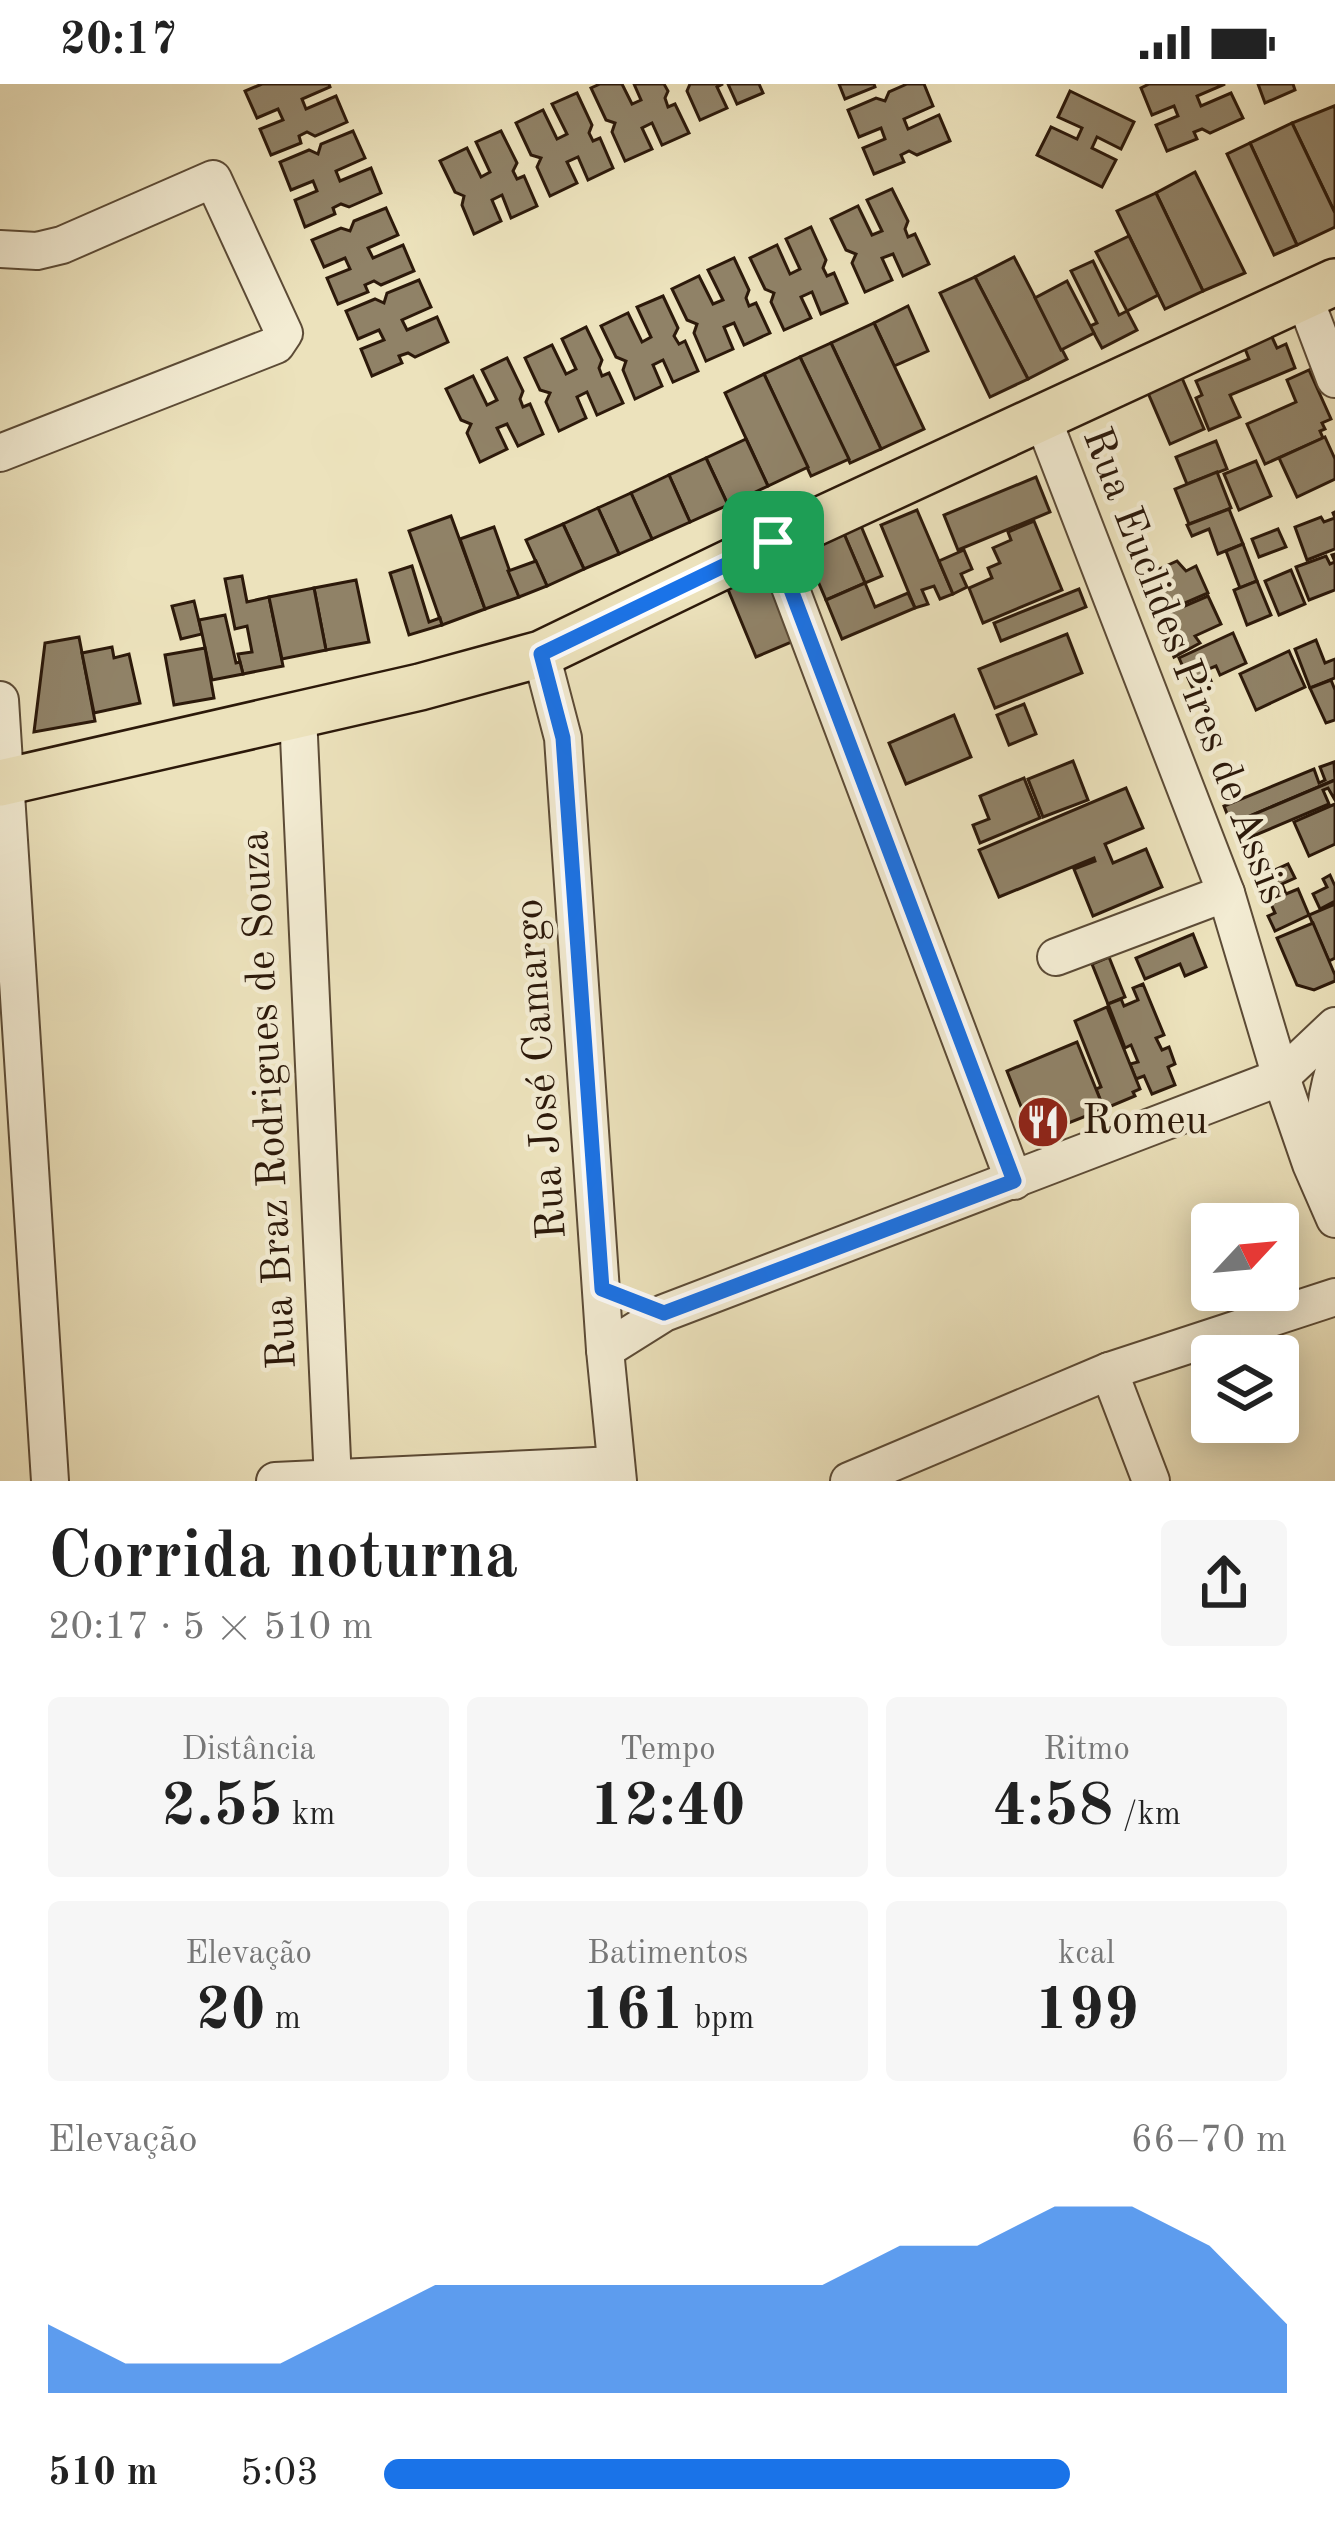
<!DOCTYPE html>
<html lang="pt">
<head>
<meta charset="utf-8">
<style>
	:root { --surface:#fff; --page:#f6f6f6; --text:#222; --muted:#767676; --accent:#1a73e8 }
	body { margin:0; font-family:"Old Standard TT",serif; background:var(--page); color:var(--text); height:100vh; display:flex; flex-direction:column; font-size:45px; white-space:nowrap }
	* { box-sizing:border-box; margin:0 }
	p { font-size:39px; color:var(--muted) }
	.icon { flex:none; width:66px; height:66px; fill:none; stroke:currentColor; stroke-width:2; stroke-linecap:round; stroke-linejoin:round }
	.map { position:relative; height:1397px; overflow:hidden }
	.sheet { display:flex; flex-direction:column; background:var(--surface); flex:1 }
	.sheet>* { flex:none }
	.needle { width:78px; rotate:64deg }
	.controls { position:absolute; left:1191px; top:1119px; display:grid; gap:24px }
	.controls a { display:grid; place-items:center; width:108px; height:108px; border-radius:12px; background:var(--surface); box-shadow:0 6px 30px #0003; font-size:60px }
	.pin { position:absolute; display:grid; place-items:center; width:102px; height:102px; color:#fff; margin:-51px; border-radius:24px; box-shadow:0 6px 18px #0006 }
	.round { display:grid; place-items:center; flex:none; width:126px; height:126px; border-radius:12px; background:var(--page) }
	.head { display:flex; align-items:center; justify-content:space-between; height:204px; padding:0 48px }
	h1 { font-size:66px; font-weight:600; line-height:90px }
	.figures { display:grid; grid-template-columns:repeat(3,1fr); gap:18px; height:204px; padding:12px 48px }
	.figures div { display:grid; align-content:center; border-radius:12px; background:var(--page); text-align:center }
	.figures b { font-size:60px; font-weight:600 }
	.figures small { font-size:33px; font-weight:400 }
	.figures p { font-size:33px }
	.chart { height:336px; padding:24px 48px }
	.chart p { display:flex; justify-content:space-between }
	.chart svg { width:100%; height:216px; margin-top:12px; fill:var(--accent); opacity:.7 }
	ul { padding:0 48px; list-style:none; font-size:39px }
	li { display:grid; grid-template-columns:192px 144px 1fr; align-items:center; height:90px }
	li i { height:30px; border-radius:15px; background:var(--accent) }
	.status { display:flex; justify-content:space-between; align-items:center; height:84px; padding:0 60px; background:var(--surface); direction:ltr }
	.status svg { height:33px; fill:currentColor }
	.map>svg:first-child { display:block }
	.building { fill:#908267; stroke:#2c190a; stroke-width:3 }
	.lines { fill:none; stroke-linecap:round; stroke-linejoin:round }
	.minor-casing { stroke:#5c4b36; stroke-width:40 }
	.major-casing { stroke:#2c190a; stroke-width:50 }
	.minor { stroke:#f3ecd3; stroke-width:36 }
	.major { stroke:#ece2bc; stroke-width:45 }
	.route-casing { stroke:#fff; stroke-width:24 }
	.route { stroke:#1a73e8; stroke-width:15 }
	.labels { text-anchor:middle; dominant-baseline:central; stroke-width:9; stroke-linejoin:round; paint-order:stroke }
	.street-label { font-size:42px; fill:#2c190a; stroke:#f3ecd3 }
	.poi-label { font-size:42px; fill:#2c190a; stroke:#f3ecd3; text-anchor:start }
</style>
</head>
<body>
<div class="status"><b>20:17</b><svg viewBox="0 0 49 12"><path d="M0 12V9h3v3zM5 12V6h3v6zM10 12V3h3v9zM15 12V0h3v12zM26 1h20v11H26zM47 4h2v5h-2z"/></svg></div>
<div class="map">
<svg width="1335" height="1397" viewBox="0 0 1335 1397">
	<rect width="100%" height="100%" fill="#ece2bc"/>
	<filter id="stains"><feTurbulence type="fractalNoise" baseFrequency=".00167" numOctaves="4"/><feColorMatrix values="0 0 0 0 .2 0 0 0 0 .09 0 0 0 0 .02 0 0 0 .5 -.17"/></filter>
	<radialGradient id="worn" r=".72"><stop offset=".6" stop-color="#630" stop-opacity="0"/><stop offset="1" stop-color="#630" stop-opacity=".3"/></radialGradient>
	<g class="building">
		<polygon points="262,0 329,0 330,3 302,15 306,25 336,12 347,38 315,52 307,48 299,52 301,59 271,71 260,45 283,36 278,25 257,34 245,7"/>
		<polygon points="600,0 622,0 632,20 641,16 634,0 664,0 668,7 665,14 668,23 675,20 689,49 662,61 652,39 642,44 652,65 625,77 612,48 615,39 606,36 591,4"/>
		<polygon points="690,0 723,0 717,3 727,24 700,36 687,7"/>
		<polygon points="728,0 759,0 763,9 737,20"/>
		<polygon points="839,0 874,0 875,3 845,15"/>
		<polygon points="907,0 924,0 933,22 904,35 908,45 939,31 950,57 917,71 909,67 901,71 904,78 874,90 863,64 885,55 881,44 859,53 848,26 876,14 885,17 889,8"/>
		<polygon points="1149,0 1225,0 1197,12 1201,22 1231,9 1243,34 1210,49 1202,45 1194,48 1197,55 1167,67 1156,41 1178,32 1174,22 1152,31 1141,4"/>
		<polygon points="1258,0 1293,0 1295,6 1265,19"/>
		<polygon points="1070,7 1134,38 1121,65 1097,53 1092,64 1116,76 1102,103 1037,71 1051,43 1077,55 1082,44 1058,33"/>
		<polygon points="577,9 592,41 589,49 593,57 600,54 613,84 588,96 578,73 567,78 577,99 550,112 537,83 541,74 531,71 516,39 543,26 557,55 567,50 552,20"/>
		<polygon points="1334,22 1335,25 1335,129 1292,39"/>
		<polygon points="1292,39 1335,129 1335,143 1297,161 1250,59"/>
		<polygon points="353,47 365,74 336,87 340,97 371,84 381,109 349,123 341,120 333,124 335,130 305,143 295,116 317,107 313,97 291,106 280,78 309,66 318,70 321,60"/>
		<polygon points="501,47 517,79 513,87 517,95 524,92 537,122 511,134 502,111 492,116 501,137 474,150 462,121 464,112 455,108 440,77 467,64 481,93 490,88 476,58"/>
		<polygon points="1250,59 1297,161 1274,171 1227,70"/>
		<polygon points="1195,88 1245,189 1203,207 1156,109"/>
		<polygon points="892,105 908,137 905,145 908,153 915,150 929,180 903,192 893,170 882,174 892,196 865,208 852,179 856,170 846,166 831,135 858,122 872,151 882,147 867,116"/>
		<polygon points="1156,109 1203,207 1165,225 1117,127"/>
		<polygon points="386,124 398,151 368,164 373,174 403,161 414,187 381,201 374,197 365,201 368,208 338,220 327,194 350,185 345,174 324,183 312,156 341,144 350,147 354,137"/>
		<polygon points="811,143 826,176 823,184 827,192 834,189 847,219 821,230 812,208 801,213 811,234 784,246 771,218 774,209 765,205 750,174 777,161 790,190 800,185 786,155"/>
		<polygon points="1129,152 1158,211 1127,227 1096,168"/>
		<polygon points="1014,173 1067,275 1028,295 975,193"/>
		<polygon points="734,174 749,206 746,214 749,222 756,219 770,249 744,261 734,239 724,243 733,265 706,277 694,249 697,240 687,236 672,205 699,192 713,220 723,216 708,186"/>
		<polygon points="1093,177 1119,231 1127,227 1137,246 1102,264 1090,242 1097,239 1071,187"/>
		<polygon points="975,193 1028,295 990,313 940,209"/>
		<polygon points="419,196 431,223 402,236 407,246 437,233 448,258 415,273 408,269 399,272 402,279 372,292 361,265 384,256 379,246 358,255 346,227 375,215 384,219 387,209"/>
		<polygon points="1067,197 1094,249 1061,266 1035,214"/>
		<polygon points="663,212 678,244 674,252 679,260 685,257 698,287 673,298 663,276 653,281 662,302 635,315 623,286 626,277 616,273 601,242 628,229 642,258 651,253 637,223"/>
		<polygon points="908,222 928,267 894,282 874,239"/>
		<polygon points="874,239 924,345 881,365 831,259"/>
		<polygon points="586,243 602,276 599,284 602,292 609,289 623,319 597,331 587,308 577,313 586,334 559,347 546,318 550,309 540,306 525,274 552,261 566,290 576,285 562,255"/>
		<polygon points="1271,251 1277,264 1286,260 1295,284 1230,311 1240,333 1209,346 1196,314 1202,311 1196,297 1249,275 1244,262"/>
		<polygon points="831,259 881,365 850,379 800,273"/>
		<polygon points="800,273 849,375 811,392 764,290"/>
		<polygon points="507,274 523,307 520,315 523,323 530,320 543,350 518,362 507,340 497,344 507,365 480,378 467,349 471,340 461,336 446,305 473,292 487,321 497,316 482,286"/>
		<polygon points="1309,286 1331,335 1322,339 1325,345 1320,347 1323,354 1265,380 1247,340 1296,318 1287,296"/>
		<polygon points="1179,287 1204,345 1170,360 1145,302"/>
		<polygon points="764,290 808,383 768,402 725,309"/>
		<polygon points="1325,353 1335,375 1335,395 1297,413 1279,374"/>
		<polygon points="746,355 768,402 728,421 706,374"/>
		<polygon points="1216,357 1227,385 1187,400 1176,373"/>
		<polygon points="706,374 728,421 690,438 669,391"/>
		<polygon points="1256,377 1271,412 1239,426 1224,390"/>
		<polygon points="1217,388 1231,424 1189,440 1175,405"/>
		<polygon points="669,391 690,438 652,455 631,409"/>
		<polygon points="1036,393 1050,428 958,466 944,431"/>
		<polygon points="631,409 652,455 619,470 598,424"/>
		<polygon points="598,424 619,470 584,485 563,440"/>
		<polygon points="1229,425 1243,460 1218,470 1209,445 1192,452 1187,441"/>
		<polygon points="917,426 953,510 940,515 934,502 922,506 928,520 915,524 881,441"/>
		<polygon points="1335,428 1335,465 1307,476 1295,443 1321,433 1324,438 1335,434 1333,429"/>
		<polygon points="856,430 882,492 865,499 839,438"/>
		<polygon points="451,432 485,525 442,541 409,447"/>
		<polygon points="1034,437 1062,506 983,539 969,504 992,494 988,484 1000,479 993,464 1011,456 1008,448"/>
		<polygon points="839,438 865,499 826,516 800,455"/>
		<polygon points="563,440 584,485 547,502 526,456"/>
		<polygon points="494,443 519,513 485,525 460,455"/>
		<polygon points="1278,445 1286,463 1259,473 1252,455"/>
		<polygon points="1243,460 1257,497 1240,504 1226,467"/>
		<polygon points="964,466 972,485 961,490 967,503 953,510 939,477"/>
		<polygon points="1335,470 1335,506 1309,516 1296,483 1326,472 1330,480 1335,478 1332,471"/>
		<polygon points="760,475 794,557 756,573 722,491"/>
		<polygon points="536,477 547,502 519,513 508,487"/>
		<polygon points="1177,477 1186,487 1196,482 1208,509 1155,532 1149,518 1155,512 1146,491"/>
		<polygon points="412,482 429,538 440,534 442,541 409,551 390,489"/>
		<polygon points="1291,486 1305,520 1279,531 1265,497"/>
		<polygon points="242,492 247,518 269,513 283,582 243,590 238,570 252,568 247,542 235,545 225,495"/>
		<polygon points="356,496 369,558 326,566 314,504"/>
		<polygon points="1257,497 1271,531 1247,541 1234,506"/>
		<polygon points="865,499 875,523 908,509 915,524 842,555 826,516"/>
		<polygon points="314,504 326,566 282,575 269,513"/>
		<polygon points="1079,505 1086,523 1001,557 994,539"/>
		<polygon points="1208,512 1221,540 1195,552 1200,559 1174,573 1166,552 1174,550 1166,530"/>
		<polygon points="194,517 202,550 181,555 172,522"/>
		<polygon points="225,531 236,579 240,578 243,590 212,596 199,536"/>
		<polygon points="1233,549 1246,579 1220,591 1216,582 1206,586 1211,597 1193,605 1179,574"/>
		<polygon points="1067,550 1082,589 995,624 979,585"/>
		<polygon points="79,553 95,637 34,648 45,559"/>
		<polygon points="1316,556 1325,579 1335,575 1335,594 1310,604 1295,565"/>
		<polygon points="112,563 114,574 129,570 140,619 94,629 82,569"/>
		<polygon points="205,564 214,614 174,621 165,571"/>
		<polygon points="1289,567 1305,603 1256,626 1240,590"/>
		<polygon points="1331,596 1335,606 1335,636 1326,639 1310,604"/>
		<polygon points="1024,620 1036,650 1009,661 997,631"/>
		<polygon points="954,631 971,673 906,700 889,659"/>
		<polygon points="1073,677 1088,716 1043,733 1028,695"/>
		<polygon points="1334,678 1335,696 1231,740 1224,722 1314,685 1319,699 1325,696 1320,683"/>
		<polygon points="1024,694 1040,734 980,759 973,741 989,735 980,712"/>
		<polygon points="1335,696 1335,716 1328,704 1323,706 1329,720 1239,758 1231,740"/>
		<polygon points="1126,704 1143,744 1105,760 1113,779 1146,765 1162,803 1093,832 1074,785 1095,777 1094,774 999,813 979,766"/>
		<polygon points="1335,720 1335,760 1309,772 1294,738"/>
		<polygon points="1288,780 1295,794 1282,800 1286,810 1298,805 1309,831 1275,847 1268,832 1275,829 1259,793"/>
		<polygon points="1330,791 1335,802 1335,817 1320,825 1313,810 1327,803 1323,795"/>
		<polygon points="1335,820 1335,874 1329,877 1309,831"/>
		<polygon points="1313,839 1335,891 1335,897 1314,906 1297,901 1277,854"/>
		<polygon points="1193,850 1206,883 1185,892 1180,880 1145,895 1136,874"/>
		<polygon points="1109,873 1125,913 1108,920 1092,880"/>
		<polygon points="1143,900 1164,951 1156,954 1162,966 1169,963 1175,980 1168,983 1175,1001 1152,1010 1144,992 1136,995 1130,980 1138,978 1131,961 1125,964 1108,920 1121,915 1124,922 1138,916 1133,904"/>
		<polygon points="1107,923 1140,1005 1133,1008 1135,1012 1104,1025 1096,1005 1101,1003 1075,937"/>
		<polygon points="1077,958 1104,1025 1033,1053 1007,987"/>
	</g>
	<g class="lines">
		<g class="minor-casing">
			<g id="minor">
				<polyline points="0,165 37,167 62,161 213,95 284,249 276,261 0,369"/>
				<polyline points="1304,213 1335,295"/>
				<polyline points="1042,333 1226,809 1281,993 1311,1080 1335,1135"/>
				<polyline points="773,458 1014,1097"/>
				<polyline points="541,570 563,654 605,1266 618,1397"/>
				<polyline points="0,616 50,1397"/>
				<polyline points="298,631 333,1397"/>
				<polyline points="1056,873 1226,809"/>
				<path d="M1335,983C1324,1019 1320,1052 1335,1087"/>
				<polyline points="605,1266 664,1229 1281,993 1335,942"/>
				<polyline points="1109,1287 1151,1397"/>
				<polyline points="275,1397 616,1381"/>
				<polyline points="849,1397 1109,1287 1335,1213"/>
			</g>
		</g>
		<g class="major-casing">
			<polyline id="major" points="0,699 420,603 541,570 773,458 1335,198"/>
		</g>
		<use href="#minor" class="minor"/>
		<use href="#major" class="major"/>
	</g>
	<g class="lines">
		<g class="route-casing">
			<polygon id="route" points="773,458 1014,1097 664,1229 602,1205 563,654 541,570"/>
		</g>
		<use href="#route" class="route"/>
	</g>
	<defs>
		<g id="restaurant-disc" transform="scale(2.7)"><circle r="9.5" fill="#8f2418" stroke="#f3ecd3"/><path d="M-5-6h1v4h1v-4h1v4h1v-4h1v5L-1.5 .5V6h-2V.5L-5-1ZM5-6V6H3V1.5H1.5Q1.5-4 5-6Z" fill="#fff"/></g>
	</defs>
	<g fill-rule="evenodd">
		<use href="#restaurant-disc" x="1043" y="1038"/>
	</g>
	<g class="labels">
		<g class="street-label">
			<text transform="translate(1184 582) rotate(69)">Rua Euclides Pires de Assis</text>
			<text transform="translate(542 985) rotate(-94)">Rua José Camargo</text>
			<text transform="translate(270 1016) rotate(-93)">Rua Braz Rodrigues de Souza</text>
		</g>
		<g class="poi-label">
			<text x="1082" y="1038">Romeu</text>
		</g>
	</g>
	<rect width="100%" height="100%" filter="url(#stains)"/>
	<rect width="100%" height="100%" fill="url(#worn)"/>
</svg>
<div class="controls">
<a><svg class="needle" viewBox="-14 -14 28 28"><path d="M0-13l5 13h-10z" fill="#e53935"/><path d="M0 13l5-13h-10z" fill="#767676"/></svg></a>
<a><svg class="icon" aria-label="layers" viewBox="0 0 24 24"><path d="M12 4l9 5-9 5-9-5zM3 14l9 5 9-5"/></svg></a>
</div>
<div class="pin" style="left:773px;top:458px;background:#1e9e55"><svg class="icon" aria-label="arrive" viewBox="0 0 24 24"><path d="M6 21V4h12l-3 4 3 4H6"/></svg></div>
</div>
<section class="sheet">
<div class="head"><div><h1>Corrida noturna</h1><p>20:17 · 5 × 510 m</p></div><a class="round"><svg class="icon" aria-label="share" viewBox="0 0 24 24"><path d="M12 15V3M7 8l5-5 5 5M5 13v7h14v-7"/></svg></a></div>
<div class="figures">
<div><p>Distância</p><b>2.55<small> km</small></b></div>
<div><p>Tempo</p><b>12:40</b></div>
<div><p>Ritmo</p><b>4:58<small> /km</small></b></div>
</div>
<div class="figures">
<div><p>Elevação</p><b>20<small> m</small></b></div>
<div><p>Batimentos</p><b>161<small> bpm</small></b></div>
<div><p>kcal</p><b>199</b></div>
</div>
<div class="chart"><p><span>Elevação</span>66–70 m</p>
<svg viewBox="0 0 160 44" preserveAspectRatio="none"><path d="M0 44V30L10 38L20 38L30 38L40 30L50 22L60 22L70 22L80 22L90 22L100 22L110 14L120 14L130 6L140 6L150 14L160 30V44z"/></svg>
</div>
<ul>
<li><b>510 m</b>5:03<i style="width:76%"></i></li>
</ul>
</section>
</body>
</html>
